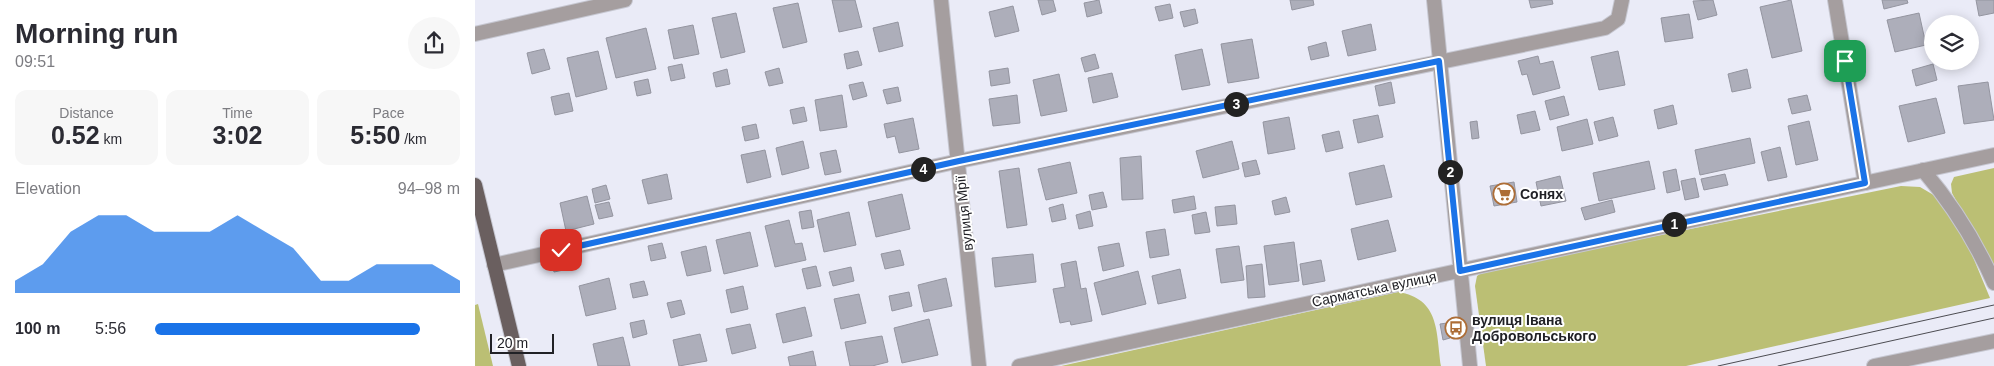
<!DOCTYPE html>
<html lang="en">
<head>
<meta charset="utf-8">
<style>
	:root { --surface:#fff; --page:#f7f7f7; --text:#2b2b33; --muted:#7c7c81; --accent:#1a73e8 }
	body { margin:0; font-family:Helvetica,sans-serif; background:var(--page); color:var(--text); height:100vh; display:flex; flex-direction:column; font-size:19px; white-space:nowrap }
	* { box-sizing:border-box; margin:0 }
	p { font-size:16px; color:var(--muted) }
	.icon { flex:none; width:28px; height:28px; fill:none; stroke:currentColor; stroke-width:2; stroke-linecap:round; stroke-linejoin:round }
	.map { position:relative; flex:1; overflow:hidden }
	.drawer { display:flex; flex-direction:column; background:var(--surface); width:475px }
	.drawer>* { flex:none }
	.fabs { position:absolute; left:1449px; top:15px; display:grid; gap:10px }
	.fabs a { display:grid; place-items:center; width:55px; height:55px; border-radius:50%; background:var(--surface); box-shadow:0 2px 12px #0003; font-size:25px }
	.scale { position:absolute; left:15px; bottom:12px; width:64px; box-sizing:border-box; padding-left:5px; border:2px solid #212126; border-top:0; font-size:14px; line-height:18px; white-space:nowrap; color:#212126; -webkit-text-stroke:4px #fff; paint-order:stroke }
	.pin { position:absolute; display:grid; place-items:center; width:42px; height:42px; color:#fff; margin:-21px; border-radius:10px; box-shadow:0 2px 8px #0006 }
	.km { position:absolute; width:25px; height:25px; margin:-12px; border-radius:50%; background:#222; color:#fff; font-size:14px; line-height:25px; text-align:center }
	.round { display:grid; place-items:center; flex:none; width:52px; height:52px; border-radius:26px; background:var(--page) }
	.overview { display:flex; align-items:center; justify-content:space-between; height:85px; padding:0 15px }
	h1 { font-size:28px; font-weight:600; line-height:38px }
	.figures { display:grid; grid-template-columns:repeat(3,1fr); gap:8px; height:85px; padding:5px 15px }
	.figures div { display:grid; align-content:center; border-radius:12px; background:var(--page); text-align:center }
	.figures b { font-size:25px; font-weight:600 }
	.figures small { font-size:14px; font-weight:400 }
	.figures p { font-size:14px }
	.chart { height:140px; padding:10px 15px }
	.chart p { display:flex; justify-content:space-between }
	.chart svg { width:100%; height:90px; margin-top:5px; fill:var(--accent); opacity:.7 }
	ul { padding:0 15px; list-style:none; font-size:16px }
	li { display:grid; grid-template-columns:80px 60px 1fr; align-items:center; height:38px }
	li i { height:12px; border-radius:6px; background:var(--accent) }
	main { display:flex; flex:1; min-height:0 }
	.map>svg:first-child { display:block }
	.green { fill:#bbbf74 }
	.building { fill:#adaeba; stroke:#9495a0 }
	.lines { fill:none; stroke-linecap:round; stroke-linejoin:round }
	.minor-casing { stroke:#c6c7d1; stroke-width:16 }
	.tertiary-casing { stroke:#c6c7d1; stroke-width:16 }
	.primary-casing { stroke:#c6c7d1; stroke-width:16 }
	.minor { stroke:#a59e9f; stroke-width:14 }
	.tertiary { stroke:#a59e9f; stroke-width:14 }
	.primary { stroke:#6a5f5f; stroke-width:14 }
	.tram { stroke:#4c4c52; stroke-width:1 }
	.route-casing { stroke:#fff; stroke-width:10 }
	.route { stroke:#1a73e8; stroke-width:6 }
	.labels { text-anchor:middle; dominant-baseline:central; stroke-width:4; stroke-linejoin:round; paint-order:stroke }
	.poi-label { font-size:14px; font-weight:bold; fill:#212126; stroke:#fff; text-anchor:start }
	.street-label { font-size:14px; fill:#212126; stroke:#fff }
</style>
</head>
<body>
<main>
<section class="drawer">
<div class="overview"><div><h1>Morning run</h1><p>09:51</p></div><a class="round"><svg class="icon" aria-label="share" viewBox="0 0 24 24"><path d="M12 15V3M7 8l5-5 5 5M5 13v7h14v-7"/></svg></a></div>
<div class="figures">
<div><p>Distance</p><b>0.52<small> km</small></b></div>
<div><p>Time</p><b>3:02</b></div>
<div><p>Pace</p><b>5:50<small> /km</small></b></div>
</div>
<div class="chart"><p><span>Elevation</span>94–98 m</p>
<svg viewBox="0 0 160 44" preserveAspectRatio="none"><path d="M0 44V38L10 30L20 14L30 6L40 6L50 14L60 14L70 14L80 6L90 14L100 22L110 38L120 38L130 30L140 30L150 30L160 38V44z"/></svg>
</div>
<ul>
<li><b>100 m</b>5:56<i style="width:87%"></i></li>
</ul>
</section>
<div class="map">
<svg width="1519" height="366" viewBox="0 0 1519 366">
	<rect width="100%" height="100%" fill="#eaebf7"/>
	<g class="green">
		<polygon points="1519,168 1519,270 1477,193 1476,184 1479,177"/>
		<polygon points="1426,186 1445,187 1462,197 1493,245 1515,298 1211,366 1011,366 1000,286 1002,276 1009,271"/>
		<path d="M923,292C965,299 961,331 966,366H586Z"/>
		<polygon points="3,304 18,366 0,366 0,305"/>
	</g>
	<g class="building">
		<polygon points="357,0 380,0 387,27 364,32"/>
		<polygon points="563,0 578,0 581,11 567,15"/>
		<polygon points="624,0 627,13 612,17 609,3"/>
		<polygon points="815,0 838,0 839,5 817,10"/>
		<polygon points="1054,0 1077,0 1078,4 1056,8"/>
		<polygon points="1238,0 1242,15 1223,20 1218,1"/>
		<polygon points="1316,0 1327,51 1297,58 1285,7"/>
		<polygon points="1407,0 1432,0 1433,3 1409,9"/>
		<polygon points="1501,0 1519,0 1519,13 1504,16"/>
		<polygon points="323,3 332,42 308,48 298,8"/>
		<polygon points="695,4 698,18 684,21 680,7"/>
		<polygon points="538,6 544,31 520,37 514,12"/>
		<polygon points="720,9 723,23 709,27 705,12"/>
		<polygon points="261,13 270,52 246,58 237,18"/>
		<polygon points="1444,13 1451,45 1420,52 1412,20"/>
		<polygon points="1214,14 1218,38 1190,42 1186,18"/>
		<polygon points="423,22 428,46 404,52 398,28"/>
		<polygon points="896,24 901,50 873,56 867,31"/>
		<polygon points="218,25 224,54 199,59 193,30"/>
		<polygon points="171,28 181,69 141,78 131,38"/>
		<polygon points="777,39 784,78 753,83 746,44"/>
		<polygon points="851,42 854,56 836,60 833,47"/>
		<polygon points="69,49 75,69 57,74 52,53"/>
		<polygon points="727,49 735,85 707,90 700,55"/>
		<polygon points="123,51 132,89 101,97 92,58"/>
		<polygon points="383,51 387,65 372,69 369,54"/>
		<polygon points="1143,51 1150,85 1124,90 1116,57"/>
		<polygon points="620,54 624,68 610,72 606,58"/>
		<polygon points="1063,56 1065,64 1078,61 1085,88 1058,95 1052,74 1047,75 1043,61"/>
		<polygon points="207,64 210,78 196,81 193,67"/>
		<polygon points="1458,64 1462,80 1441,86 1437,70"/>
		<polygon points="304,68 308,83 294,86 290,72"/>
		<polygon points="533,68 535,83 516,86 514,71"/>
		<polygon points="252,69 255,84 241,87 238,73"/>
		<polygon points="1272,69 1276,88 1257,92 1253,74"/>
		<polygon points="637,73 643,97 618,103 613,78"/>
		<polygon points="584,74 592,111 566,116 558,80"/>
		<polygon points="173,79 176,93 162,96 159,82"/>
		<polygon points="388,82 392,96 378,100 374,85"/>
		<polygon points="916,82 920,103 904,106 900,86"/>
		<polygon points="1513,82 1519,120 1489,124 1483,86"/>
		<polygon points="423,87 426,101 412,104 408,90"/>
		<polygon points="94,93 98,111 80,115 76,97"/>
		<polygon points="367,95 372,127 345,131 340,100"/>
		<polygon points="542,95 545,123 518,126 514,99"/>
		<polygon points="1332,95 1336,110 1317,114 1313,99"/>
		<polygon points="1089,96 1094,115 1075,120 1070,101"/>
		<polygon points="1461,98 1470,133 1433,142 1424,106"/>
		<polygon points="1198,105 1202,124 1183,129 1179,110"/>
		<polygon points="329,107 332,121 318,124 315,110"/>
		<polygon points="1060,111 1065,130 1046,134 1042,115"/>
		<polygon points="903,115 908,137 883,143 878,120"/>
		<polygon points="814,117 820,149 793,154 788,122"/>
		<polygon points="1138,117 1143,136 1124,141 1119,122"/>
		<polygon points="438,118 444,149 424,153 420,136 412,138 409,124"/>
		<polygon points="1112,119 1118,144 1087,151 1082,127"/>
		<polygon points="1002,121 1004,138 997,139 995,122"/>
		<polygon points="1334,121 1343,160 1321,165 1313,126"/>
		<polygon points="281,124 284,138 270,141 267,127"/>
		<polygon points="864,131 868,148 851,152 847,135"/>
		<polygon points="1275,138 1280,163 1225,175 1220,150"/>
		<polygon points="328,141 334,168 307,175 301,148"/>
		<polygon points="757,141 764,169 728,178 721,151"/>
		<polygon points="1305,147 1312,177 1293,181 1286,152"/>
		<polygon points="290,150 296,177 272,183 266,155"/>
		<polygon points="361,150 366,172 350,175 345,153"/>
		<polygon points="666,156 668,199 647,200 645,158"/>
		<polygon points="781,160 785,174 770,177 767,163"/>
		<polygon points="1174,161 1180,189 1124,201 1118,173"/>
		<polygon points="595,162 602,193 571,200 563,169"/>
		<polygon points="909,165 917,197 881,205 874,173"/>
		<polygon points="544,168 552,225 532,228 524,171"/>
		<polygon points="1201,169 1205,190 1192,193 1188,172"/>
		<polygon points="192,174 197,199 173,204 167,180"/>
		<polygon points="1250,174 1253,185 1229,190 1226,179"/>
		<polygon points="1085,176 1091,201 1066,206 1061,182"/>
		<polygon points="1220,178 1224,197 1210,200 1206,181"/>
		<polygon points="1039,182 1042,202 1019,206 1015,186"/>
		<polygon points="131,185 135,199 120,203 117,189"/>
		<polygon points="628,192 632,207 617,210 614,195"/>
		<polygon points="427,194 435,229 401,237 393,202"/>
		<polygon points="112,196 119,224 91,231 85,203"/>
		<polygon points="719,196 721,209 699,213 697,200"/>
		<polygon points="811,197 815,212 800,215 797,201"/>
		<polygon points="1137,200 1140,212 1110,220 1106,208"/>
		<polygon points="134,202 138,216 124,219 120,205"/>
		<polygon points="588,204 591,219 577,222 574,208"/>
		<polygon points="760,205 762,224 742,226 740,207"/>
		<polygon points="336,210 339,227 327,229 324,212"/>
		<polygon points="615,211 618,226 604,229 601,215"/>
		<polygon points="374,212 381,245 349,252 342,220"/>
		<polygon points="731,212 735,232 720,234 717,215"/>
		<polygon points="314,220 320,244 327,243 331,260 300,267 290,226"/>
		<polygon points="913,220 921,251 883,260 876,229"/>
		<polygon points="690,229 694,255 675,258 671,232"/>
		<polygon points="275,232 283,266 249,274 241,240"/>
		<polygon points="819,242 824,281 794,285 789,246"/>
		<polygon points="187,243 191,258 176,261 173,246"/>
		<polygon points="644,243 649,266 628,271 623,247"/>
		<polygon points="231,246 236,271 212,276 206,252"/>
		<polygon points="764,246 769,280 746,283 741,249"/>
		<polygon points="425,250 429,265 410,269 406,254"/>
		<polygon points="90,254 93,269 79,272 75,258"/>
		<polygon points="558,254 561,282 520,287 517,258"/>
		<polygon points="846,260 850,281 828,285 825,264"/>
		<polygon points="601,261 606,289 611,288 617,321 596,325 595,321 585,323 578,289 590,287 586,264"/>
		<polygon points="787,264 790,297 773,298 771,266"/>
		<polygon points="341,266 346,286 332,289 327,269"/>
		<polygon points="376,267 379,281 358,286 354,272"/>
		<polygon points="705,269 711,298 683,304 677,276"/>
		<polygon points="663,271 671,304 627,315 619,283"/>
		<polygon points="134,278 141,309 111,316 104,286"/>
		<polygon points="471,278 477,306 449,312 443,285"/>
		<polygon points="169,281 173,295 158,298 155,284"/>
		<polygon points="268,286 273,309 256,313 251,290"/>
		<polygon points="434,292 437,306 417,311 414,296"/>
		<polygon points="384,294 391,323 366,329 359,299"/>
		<polygon points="206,300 210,314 196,318 192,303"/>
		<polygon points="330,307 337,336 308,343 301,314"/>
		<polygon points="454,319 463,355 427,363 419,328"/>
		<polygon points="169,320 172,334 158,338 155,323"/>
		<polygon points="972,323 975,338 968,340 965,324"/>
		<polygon points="275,324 281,348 257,354 251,329"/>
		<polygon points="225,334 232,361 204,366 198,340"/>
		<polygon points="407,336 413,362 397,366 375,366 370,342"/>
		<polygon points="148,337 155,366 123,366 118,344"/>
		<polygon points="338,351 341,366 315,366 313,357"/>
	</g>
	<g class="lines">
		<g class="minor-casing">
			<g id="minor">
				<polyline points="466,0 504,366"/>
				<polyline points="1360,0 1390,183"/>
				<polyline points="0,34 150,0"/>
				<path d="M1448,170C1477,204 1501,242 1519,283"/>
				<polyline points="19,265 484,161 1130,28 1143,19 1147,0"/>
				<polyline points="544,366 1519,155"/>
				<polyline points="1399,366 1519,341"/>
			</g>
		</g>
		<g class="tertiary-casing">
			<polyline id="tertiary" points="959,0 995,366"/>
		</g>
		<g class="primary-casing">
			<polyline id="primary" points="0,185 44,366"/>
		</g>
		<use href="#minor" class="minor"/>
		<use href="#tertiary" class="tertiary"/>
		<use href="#primary" class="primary"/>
		<g class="tram">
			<polyline points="1243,366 1519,305"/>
			<polyline points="1303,366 1519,318"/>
		</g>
	</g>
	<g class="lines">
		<g class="route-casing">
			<polyline id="route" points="86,250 484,161 964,61 985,271 1390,183 1370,61"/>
		</g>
		<use href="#route" class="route"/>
	</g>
	<defs>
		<g id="supermarket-ring" transform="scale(1.125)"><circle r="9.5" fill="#fff" stroke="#ad6d36" stroke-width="1.5"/><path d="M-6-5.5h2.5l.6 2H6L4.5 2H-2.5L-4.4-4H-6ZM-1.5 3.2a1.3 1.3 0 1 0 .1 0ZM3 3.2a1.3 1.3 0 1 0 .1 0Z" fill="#ad6d36"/></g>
		<g id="bus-ring" transform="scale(1.125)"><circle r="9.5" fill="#fff" stroke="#ad6d36" stroke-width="1.5"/><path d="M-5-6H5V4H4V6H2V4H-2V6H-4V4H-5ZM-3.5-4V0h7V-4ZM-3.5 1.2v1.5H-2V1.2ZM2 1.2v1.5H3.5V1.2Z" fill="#ad6d36"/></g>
	</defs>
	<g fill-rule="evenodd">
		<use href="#supermarket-ring" x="1029" y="194"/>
		<use href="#bus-ring" x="981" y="328"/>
	</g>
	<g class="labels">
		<g class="poi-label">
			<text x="1045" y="194">Сонях</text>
			<text x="997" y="320">вулиця Івана<tspan x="997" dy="16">Добровольського</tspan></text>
		</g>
		<g class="street-label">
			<text transform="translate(489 213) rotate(-96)">вулиця Мрії</text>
			<text transform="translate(899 289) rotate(-12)">Сарматська вулиця</text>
		</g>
	</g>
</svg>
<div class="fabs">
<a><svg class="icon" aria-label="layers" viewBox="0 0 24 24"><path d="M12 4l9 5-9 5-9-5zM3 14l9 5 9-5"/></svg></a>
</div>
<div class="scale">20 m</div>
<div class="pin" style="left:1370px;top:61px;background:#1e9e55"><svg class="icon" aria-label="arrive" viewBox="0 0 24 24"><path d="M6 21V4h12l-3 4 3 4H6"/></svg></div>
<div class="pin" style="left:86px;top:250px;background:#d93025"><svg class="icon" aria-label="check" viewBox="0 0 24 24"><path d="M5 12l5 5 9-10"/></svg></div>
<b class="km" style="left:1199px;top:224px">1</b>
<b class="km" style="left:975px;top:172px">2</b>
<b class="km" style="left:761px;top:104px">3</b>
<b class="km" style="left:448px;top:169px">4</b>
</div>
</main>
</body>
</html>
